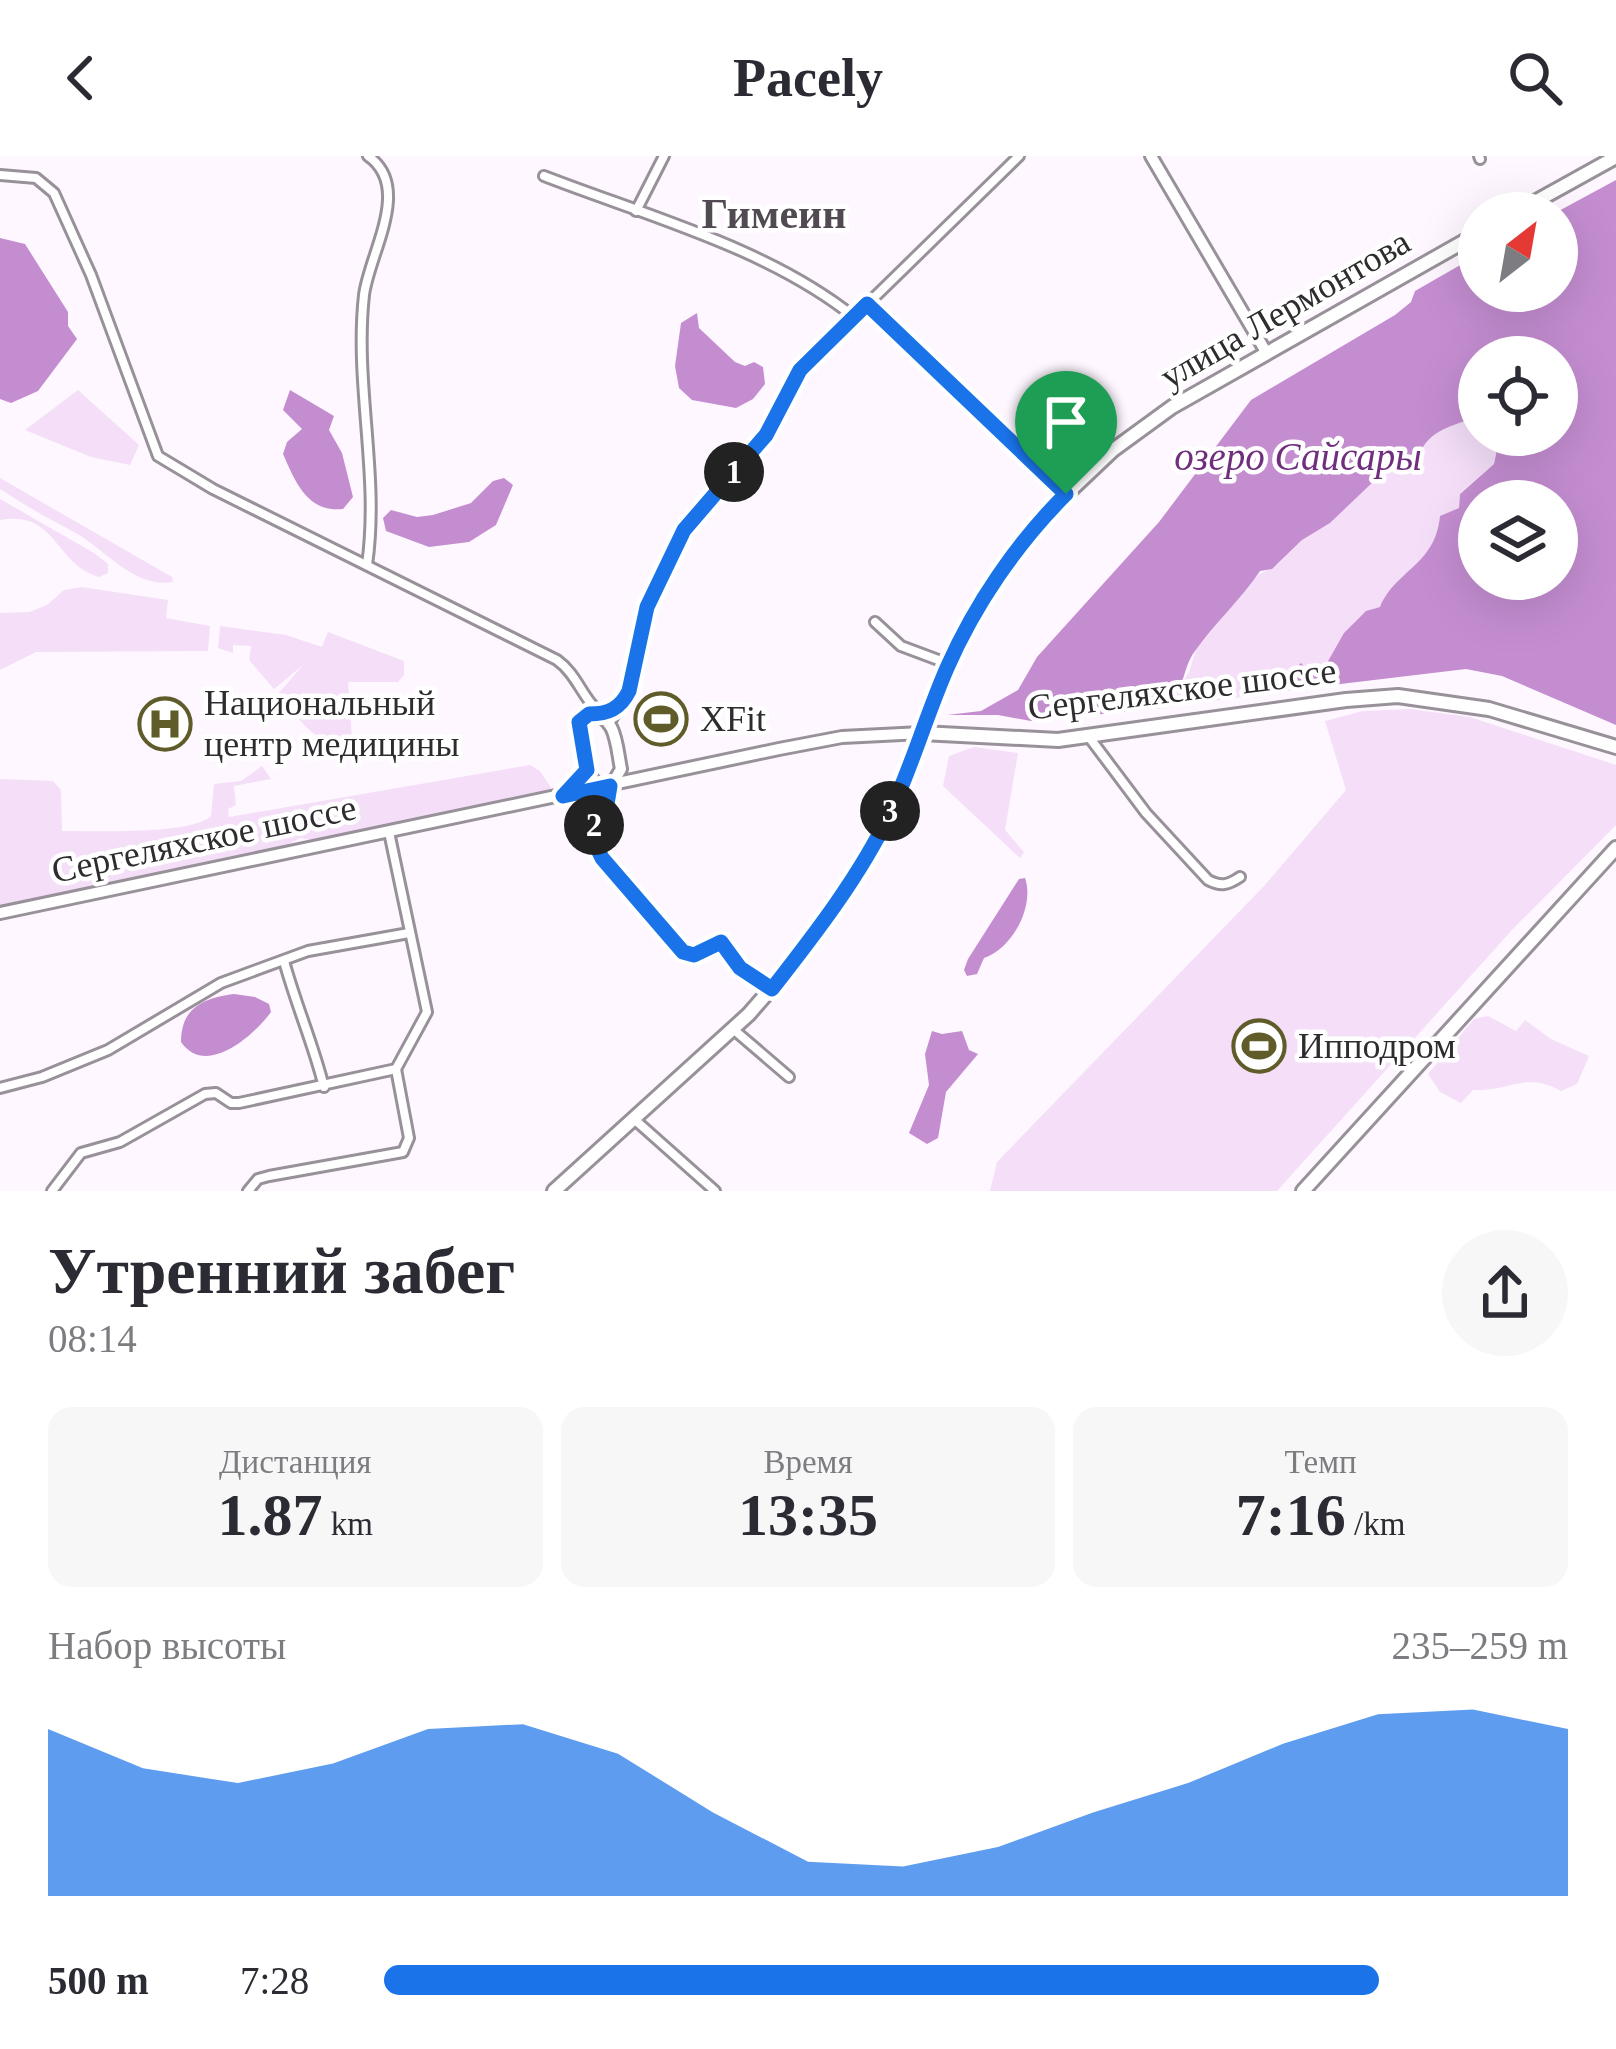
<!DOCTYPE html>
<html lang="ru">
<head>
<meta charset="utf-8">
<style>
	:root { --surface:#fff; --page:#f7f7f7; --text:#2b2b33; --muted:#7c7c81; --accent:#1a73e8 }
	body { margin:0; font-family:"Times New Roman",serif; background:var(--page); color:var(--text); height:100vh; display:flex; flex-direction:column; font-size:45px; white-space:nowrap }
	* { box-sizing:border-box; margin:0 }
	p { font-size:39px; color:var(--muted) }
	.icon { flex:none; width:66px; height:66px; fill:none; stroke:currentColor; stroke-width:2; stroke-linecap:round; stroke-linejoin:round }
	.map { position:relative; height:1035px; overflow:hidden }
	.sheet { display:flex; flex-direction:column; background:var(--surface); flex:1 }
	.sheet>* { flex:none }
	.needle { width:78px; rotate:31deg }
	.controls { position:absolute; left:1458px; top:36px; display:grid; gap:24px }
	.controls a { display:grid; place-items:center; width:120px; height:120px; border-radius:50%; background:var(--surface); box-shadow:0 12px 48px #0002; font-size:60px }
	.pin { position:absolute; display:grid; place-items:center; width:102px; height:102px; color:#fff; margin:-123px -51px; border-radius:50% 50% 50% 0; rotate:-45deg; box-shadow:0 0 12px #0007 }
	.pin .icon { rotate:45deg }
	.km { position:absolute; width:60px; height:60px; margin:-30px; border-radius:50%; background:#222; color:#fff; font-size:33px; line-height:60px; text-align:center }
	.round { display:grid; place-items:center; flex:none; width:126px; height:126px; border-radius:63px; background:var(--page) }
	.head { display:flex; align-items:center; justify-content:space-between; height:204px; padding:0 48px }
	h1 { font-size:66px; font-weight:700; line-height:90px }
	.metrics { display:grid; grid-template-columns:repeat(3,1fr); gap:18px; height:204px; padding:12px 48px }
	.metrics div { display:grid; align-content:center; border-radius:24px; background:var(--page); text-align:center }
	.metrics b { font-size:60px; font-weight:700 }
	.metrics small { font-size:33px; font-weight:400 }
	.metrics p { font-size:33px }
	.chart { height:336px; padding:24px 48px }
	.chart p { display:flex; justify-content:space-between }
	.chart svg { width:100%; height:216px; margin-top:12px; fill:var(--accent); opacity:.7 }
	ul { padding:0 48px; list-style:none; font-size:39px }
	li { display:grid; grid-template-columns:192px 144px 1fr; align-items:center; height:90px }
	li i { height:30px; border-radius:15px; background:var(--accent) }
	header { display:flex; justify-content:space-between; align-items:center; height:156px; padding:0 48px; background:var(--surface); font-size:54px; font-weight:700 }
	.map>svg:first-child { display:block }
	.green { fill:#f4def8 }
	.water { fill:#c48dd0; fill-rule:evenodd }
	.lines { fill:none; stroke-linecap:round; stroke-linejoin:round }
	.street-casing { stroke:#99919a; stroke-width:14 }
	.secondary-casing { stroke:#99919a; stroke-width:16 }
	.primary-casing { stroke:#99919a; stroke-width:18 }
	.street { stroke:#fff; stroke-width:8 }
	.secondary { stroke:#fff; stroke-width:10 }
	.primary { stroke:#fff; stroke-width:12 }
	.route-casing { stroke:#fff; stroke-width:24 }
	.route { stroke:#1a73e8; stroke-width:15 }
	.labels { text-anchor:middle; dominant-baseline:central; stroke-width:9; stroke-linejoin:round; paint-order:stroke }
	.street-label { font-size:36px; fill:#2f2c30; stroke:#fff }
	.poi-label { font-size:36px; fill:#2f2c30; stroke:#fff; text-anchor:start }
	.water-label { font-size:39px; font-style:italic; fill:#702e7e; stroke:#fff }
	.quarter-label { font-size:42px; font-weight:bold; fill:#514a52; stroke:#fff }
</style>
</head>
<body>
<header><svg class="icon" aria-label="back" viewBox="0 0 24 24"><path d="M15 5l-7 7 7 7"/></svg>Pacely<svg class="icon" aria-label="search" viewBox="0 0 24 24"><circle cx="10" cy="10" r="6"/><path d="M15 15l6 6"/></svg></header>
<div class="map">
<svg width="1616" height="1035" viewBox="0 0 1616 1035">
	<rect width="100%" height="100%" fill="#fef7ff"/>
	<g class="green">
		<polygon points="78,234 139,289 130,309 91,301 25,274"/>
		<path d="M1479,258V279H1500L1494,308L1460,337L1459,352L1440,360C1436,406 1401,416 1380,451C1346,459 1344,493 1323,514L1308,515L1297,526L1307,532L1162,552L1173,543L1189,516L1196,494L1256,420L1278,408L1302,384L1330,367L1394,306L1421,295C1433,270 1458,271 1479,258Z"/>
		<path d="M0,322L172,421L173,426C134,433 104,392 74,376C49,363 24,349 0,333Z"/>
		<path d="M0,343L94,397L108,408V417L99,421C54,408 57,354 0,364Z"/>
		<polygon points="82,431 168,444 166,462 210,470 208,495 36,496 0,514 0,457 29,456 47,449 64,434"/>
		<path d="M220,470L286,479L322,491L328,476L404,505V519L398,526H348L353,597C313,585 304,569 278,538L303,509L274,533L249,504L251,490L233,489V497L218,492Z"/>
		<polygon points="1410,553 1470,561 1616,609 1616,669 1512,774 1277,1035 990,1035 997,1006 1264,730 1346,634 1325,565 1363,555"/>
		<polygon points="974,591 1018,597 1005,674 1024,696 1020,702 943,630 949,600"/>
		<path d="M530,609L540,615L554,636L318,685L300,682L280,693L0,751V623L53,625L61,634L62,675C94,675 191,679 211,660L214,628L241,625L262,610L271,623L234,630L236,649L228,653L229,661Z"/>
		<path d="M1488,860L1516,875L1525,864L1551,883L1589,900L1577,928L1561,935C1525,915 1510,936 1473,934L1461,947L1440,936L1428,918L1474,863Z"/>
	</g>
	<g class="water">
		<path d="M1616,24V569L1502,520L1466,513L1307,532L1297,526L1294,514L1301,507L1308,515L1323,514L1344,477L1366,455L1380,451C1396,413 1435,410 1440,360L1459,352L1460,338L1494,308L1500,279H1557V201H1479V258C1458,271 1433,270 1421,295L1394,306L1330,367L1302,384L1272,413L1260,415C1242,442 1215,467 1195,495C1180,516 1189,529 1162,552L1031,565L998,559H947L981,555L1018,534L1037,501L1159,366L1251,244L1395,159L1411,146L1415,135L1469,104L1479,109V135H1557L1555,57ZM1479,345H1557V423H1479Z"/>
		<polygon points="0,82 25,88 68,156 68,170 77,183 38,235 11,247 0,243"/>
		<polygon points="697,157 699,172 735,206 745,210 754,206 763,211 765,228 753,243 736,252 692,244 679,232 675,210 681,167"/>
		<path d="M290,234L334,260L329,274L342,297L353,341L343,353C307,357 295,325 283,298L287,286L302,273L283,254Z"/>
		<polygon points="504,322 513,329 496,369 469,386 429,391 386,375 383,362 391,354 417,361 433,359 471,347 493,325"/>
		<path d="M1025,722C1035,750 1012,793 984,802L977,818L967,820L964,814L968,803L1019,723Z"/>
		<path d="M234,838L255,841L269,848L271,856C252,882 205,921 181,886C181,852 203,842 234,838Z"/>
		<polygon points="932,875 942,878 962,875 969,894 978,898 946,936 938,982 927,988 909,977 929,929 925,898"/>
	</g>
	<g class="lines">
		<g class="street-casing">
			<g id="street">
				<polyline points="1479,0 1480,3"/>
				<path d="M0,19L36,22L54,37L91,119L158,300L213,333L557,504C578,519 583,545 603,559L623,546"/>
				<path d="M544,20C647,60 768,92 854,161"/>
				<polyline points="636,55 664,0"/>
				<polyline points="867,148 1066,337"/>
				<path d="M367,409C380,319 354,229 364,139C369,98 413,31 368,0"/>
				<polyline points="875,466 901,490 949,508"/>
				<polyline points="610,566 629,535 647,451 687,369 766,279 800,214 1019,0"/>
				<path d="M1089,581L1146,657L1208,724C1221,731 1228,729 1240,721"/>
				<polyline points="611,630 605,660 588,673 602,702 683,796 695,798 721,786 740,812 771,832"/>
				<path d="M284,805C296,849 313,887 324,931"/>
				<polyline points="733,873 789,921"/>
				<polyline points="0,932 42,921 108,894 221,827 308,795 409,777"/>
				<polyline points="634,963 715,1035"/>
				<polyline points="52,1035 81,997 120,986 205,938 216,937 231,947 239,947 396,913 427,856 389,676"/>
				<polyline points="248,1035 258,1023 269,1020 403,996 409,982 396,913"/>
			</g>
		</g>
		<g class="secondary-casing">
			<g id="secondary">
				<polyline points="1151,0 1266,196"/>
				<path d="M589,558C617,559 616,589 621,613L611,630L597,628C583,614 576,586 579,566Z"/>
				<polyline points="0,757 779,593 842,581 922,577"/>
			</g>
		</g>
		<g class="primary-casing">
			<g id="primary">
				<polyline points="1515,57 1616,1"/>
				<polyline points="922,577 1058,584 1346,544 1398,540 1489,553 1616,591"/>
				<polyline points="554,1035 749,858 788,813 837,745 888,662 949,508 982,446 1027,381 1057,347 1113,294 1172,251 1479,77"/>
				<polyline points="1303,1035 1616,692"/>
			</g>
		</g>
		<use href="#street" class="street"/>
		<use href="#secondary" class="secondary"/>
		<use href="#primary" class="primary"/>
	</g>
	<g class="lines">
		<g class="route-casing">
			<path id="route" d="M867,148L1066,338C1017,387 975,448 947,512C926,560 912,610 890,657C860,720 815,778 772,833L740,812L721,786L694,799L683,796L602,702L588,673L605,660L610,630L563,640L587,614L579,566L589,558C608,558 620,553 629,535L647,451L684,374L766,279L800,214Z"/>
		</g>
		<use href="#route" class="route"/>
	</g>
	<defs>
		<g id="stadium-ring" transform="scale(2.7)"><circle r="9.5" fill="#fff" stroke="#605c29" stroke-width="1.5"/><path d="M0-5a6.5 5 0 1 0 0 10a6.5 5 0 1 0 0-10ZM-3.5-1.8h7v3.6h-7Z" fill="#605c29"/></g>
		<g id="hospital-ring" transform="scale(2.7)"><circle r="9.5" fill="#fff" stroke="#605c29" stroke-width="1.5"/><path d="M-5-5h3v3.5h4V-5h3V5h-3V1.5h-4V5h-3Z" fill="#605c29"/></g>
	</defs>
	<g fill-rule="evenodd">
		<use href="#stadium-ring" x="661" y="563"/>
		<use href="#hospital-ring" x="165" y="568"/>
		<use href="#stadium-ring" x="1259" y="890"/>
	</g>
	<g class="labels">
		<g class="street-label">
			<text transform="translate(1285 153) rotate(-30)">улица Лермонтова</text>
			<text transform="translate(1182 533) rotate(-7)">Сергеляхское шоссе</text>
			<text transform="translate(204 683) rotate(-12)">Сергеляхское шоссе</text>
		</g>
		<g class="poi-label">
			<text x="204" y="547">Национальный<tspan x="204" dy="41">центр медицины</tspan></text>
			<text x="700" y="563">XFit</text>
			<text x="1298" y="890">Ипподром</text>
		</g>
		<g class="water-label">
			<text x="1298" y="300">озеро Сайсары</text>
		</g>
		<g class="quarter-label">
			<text x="774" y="58">Гимеин</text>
		</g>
	</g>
</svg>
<div class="controls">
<a><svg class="needle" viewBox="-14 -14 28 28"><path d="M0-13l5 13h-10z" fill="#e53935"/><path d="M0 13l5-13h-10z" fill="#7c7c81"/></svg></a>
<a><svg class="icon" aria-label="locate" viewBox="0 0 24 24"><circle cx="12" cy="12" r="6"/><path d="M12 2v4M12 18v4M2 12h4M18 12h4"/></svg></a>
<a><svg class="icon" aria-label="layers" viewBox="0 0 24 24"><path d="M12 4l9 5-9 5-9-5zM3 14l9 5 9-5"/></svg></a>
</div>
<div class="pin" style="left:1066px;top:338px;background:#1e9e55"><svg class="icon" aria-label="arrive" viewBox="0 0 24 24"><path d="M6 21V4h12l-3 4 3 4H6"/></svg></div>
<b class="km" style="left:734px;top:316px">1</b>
<b class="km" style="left:594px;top:669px">2</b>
<b class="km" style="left:890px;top:655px">3</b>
</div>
<section class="sheet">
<div class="head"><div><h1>Утренний забег</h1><p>08:14</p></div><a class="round"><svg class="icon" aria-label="share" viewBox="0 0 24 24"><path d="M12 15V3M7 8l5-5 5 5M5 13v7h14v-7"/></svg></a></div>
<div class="metrics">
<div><p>Дистанция</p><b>1.87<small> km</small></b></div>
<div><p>Время</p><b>13:35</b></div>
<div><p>Темп</p><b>7:16<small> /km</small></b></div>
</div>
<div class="chart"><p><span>Набор высоты</span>235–259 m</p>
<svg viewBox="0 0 160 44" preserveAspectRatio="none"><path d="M0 44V10L10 18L20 21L30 17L40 10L50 9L60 15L70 27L80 37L90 38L100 34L110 27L120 21L130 13L140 7L150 6L160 10V44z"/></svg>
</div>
<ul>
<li><b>500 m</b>7:28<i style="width:84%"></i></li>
</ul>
</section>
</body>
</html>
